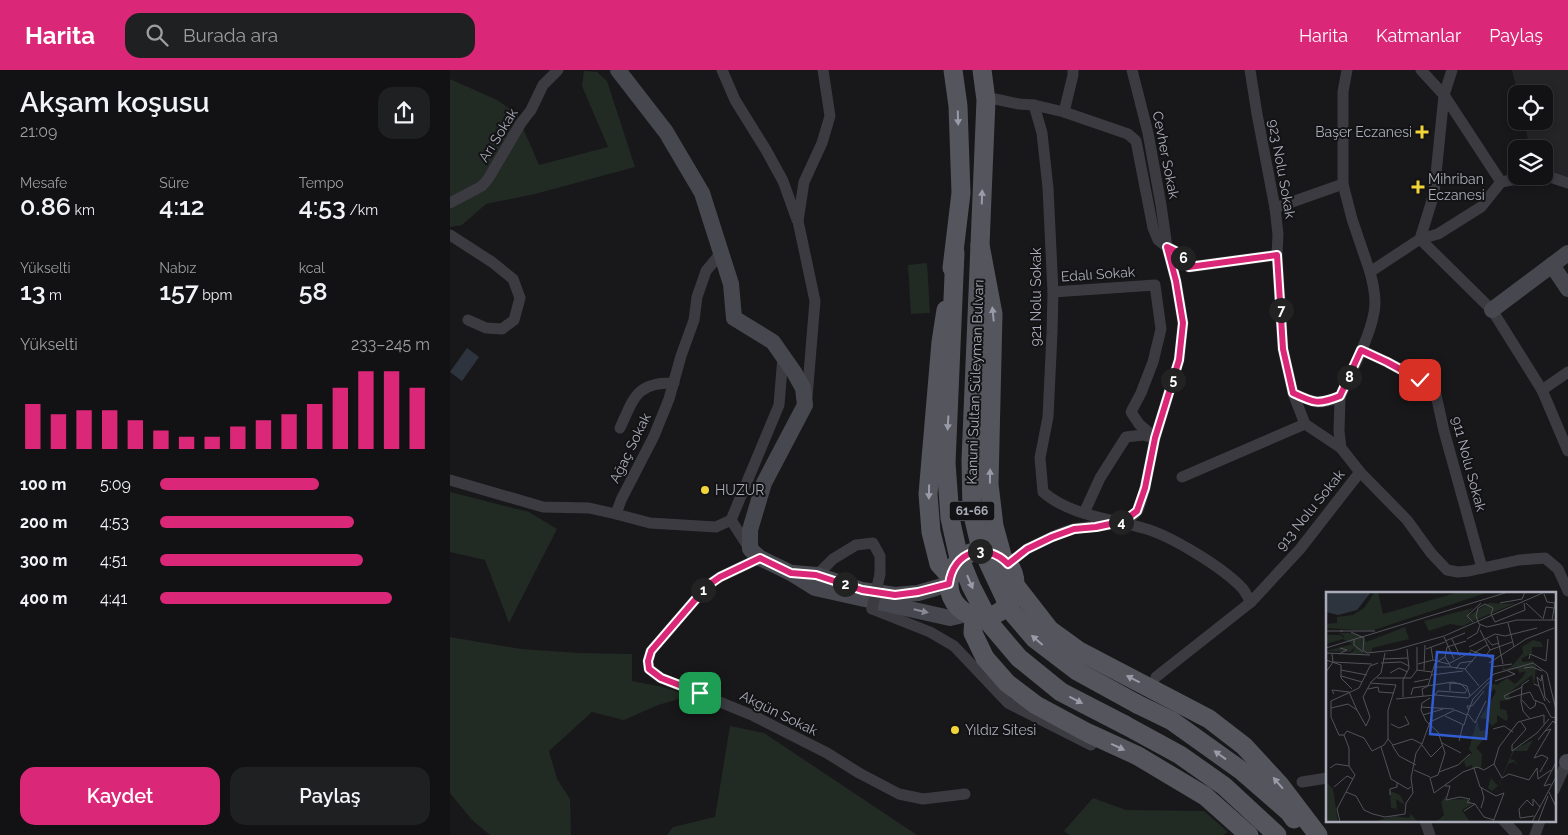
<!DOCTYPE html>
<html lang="tr">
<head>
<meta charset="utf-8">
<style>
	:root { --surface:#121214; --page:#1f2022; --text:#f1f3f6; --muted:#9c9ea0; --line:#313234; --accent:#db2777 }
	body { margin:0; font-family:Raleway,sans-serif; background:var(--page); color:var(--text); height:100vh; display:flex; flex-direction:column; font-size:19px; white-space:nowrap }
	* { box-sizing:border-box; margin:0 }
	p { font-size:16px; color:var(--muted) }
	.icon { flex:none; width:28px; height:28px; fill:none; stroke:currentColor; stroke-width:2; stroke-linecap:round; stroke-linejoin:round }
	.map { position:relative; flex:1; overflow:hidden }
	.details { display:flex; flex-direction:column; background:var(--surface); width:450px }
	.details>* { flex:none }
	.tools { position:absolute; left:1058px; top:15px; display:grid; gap:10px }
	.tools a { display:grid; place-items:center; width:45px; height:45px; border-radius:10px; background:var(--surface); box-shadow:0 2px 8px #0003,0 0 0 1px var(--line); font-size:25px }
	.pin { position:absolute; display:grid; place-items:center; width:42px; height:42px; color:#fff; margin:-21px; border-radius:10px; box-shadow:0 2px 8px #0006 }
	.km { position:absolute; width:25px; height:25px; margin:-12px; border-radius:50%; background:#222; color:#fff; font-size:14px; line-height:25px; text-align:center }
	.round { display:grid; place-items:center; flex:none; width:52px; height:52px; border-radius:15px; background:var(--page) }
	.overview { display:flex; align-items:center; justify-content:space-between; height:85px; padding:0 20px }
	h1 { font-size:28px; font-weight:600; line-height:38px }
	.figures { display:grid; grid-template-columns:repeat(3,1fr); gap:8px; height:85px; padding:5px 20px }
	.figures div { display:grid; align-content:center }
	.figures b { font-size:25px; font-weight:600 }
	.figures small { font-size:14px; font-weight:400 }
	.figures p { font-size:14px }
	.chart { height:140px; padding:10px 20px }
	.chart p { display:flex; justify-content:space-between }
	.chart svg { width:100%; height:90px; margin-top:5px; stroke:var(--accent); stroke-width:6 }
	.button { display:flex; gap:10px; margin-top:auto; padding:10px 20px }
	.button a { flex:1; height:58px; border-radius:15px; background:var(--accent); color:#fff; font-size:20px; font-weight:600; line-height:58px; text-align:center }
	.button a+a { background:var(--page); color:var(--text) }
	ul { padding:0 20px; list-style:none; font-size:16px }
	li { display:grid; grid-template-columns:80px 60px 1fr; align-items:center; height:38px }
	li i { height:12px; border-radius:6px; background:var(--accent) }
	header { display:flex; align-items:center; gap:30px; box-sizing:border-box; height:70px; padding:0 25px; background:var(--accent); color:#fff }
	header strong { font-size:24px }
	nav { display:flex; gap:28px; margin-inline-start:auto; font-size:18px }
	.search { width:350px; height:45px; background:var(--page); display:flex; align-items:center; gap:12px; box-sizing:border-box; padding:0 18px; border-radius:15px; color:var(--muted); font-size:19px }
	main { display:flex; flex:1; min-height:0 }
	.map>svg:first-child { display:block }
	.built { fill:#252427 }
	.green { fill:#222a24 }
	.water { fill:#2e343e }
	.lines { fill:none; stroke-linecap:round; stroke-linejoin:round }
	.street { stroke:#3b3b41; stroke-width:11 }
	.secondary { stroke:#47484f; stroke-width:16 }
	.primary { stroke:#55555e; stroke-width:19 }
	.street-bridge { stroke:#3b3b41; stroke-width:11 }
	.primary-bridge { stroke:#55555e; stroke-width:19 }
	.oneway { fill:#999ba8 }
	.oneway2 { fill:#878995 }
	.route-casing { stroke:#fff; stroke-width:10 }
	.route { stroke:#db2777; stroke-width:6 }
	.poi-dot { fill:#f2d538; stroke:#131315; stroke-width:2 }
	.labels { text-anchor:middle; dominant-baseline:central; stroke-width:4; stroke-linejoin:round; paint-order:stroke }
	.shield { fill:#131315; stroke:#7d7e88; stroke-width:1 }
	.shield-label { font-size:12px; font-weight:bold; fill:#aaacba }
	.poi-label { font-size:14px; fill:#aaacba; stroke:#131315; text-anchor:start }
	.street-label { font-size:14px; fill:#aaacba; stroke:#131315 }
	.inset-road { fill:none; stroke:#52535a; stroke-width:1 }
	.view { fill:#325cd4; fill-opacity:0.15; stroke:#325cd4; stroke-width:2.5 }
	.inset-edge { fill:none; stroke:#aaacba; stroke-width:2.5 }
</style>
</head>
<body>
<header>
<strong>Harita</strong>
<div class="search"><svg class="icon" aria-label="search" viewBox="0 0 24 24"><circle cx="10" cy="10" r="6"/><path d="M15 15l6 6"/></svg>Burada ara</div>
<nav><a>Harita</a><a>Katmanlar</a><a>Paylaş</a></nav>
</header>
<main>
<section class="details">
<div class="overview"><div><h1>Akşam koşusu</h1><p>21:09</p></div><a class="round"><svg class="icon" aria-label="share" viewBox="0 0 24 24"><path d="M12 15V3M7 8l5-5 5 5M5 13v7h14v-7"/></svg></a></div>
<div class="figures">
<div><p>Mesafe</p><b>0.86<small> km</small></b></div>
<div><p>Süre</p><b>4:12</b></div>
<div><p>Tempo</p><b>4:53<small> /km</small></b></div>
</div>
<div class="figures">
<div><p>Yükselti</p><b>13<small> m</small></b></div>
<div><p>Nabız</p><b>157<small> bpm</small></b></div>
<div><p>kcal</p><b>58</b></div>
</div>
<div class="chart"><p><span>Yükselti</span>233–245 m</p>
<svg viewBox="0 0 160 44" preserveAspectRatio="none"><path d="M5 44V22M15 44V27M25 44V25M35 44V25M45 44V30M55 44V35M65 44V38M75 44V38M85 44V33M95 44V30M105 44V27M115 44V22M125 44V14M135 44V6M145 44V6M155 44V14"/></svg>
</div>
<ul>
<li><b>100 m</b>5:09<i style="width:59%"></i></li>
<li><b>200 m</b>4:53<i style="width:72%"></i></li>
<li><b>300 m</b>4:51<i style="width:75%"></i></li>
<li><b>400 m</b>4:41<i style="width:86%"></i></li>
</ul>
<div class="button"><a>Kaydet</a><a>Paylaş</a></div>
</section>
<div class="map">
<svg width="1118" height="765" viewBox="0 0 1118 765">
	<rect width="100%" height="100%" fill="#18181a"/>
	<polygon class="built" points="1062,0 1118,0 1118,111 1094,103 1094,79 1080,79 1074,51 1094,51 1094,24 1068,24"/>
	<g class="green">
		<polygon points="134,1 147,2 157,11 185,97 85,124 36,134 12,155 0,157 0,9 47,30 67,44 89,95 158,77 132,16"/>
		<polygon points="477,193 480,243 461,244 458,195"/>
		<polygon points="0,422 79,442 107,459 59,553 35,490 0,482"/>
		<polygon points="0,567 71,579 129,583 182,584 182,611 213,617 239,626 208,635 174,650 142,642 99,681 107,709 120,729 121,765 40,765 22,750 0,723"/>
		<polygon points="280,656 314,663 467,765 217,765 223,757 265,747"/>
		<polygon points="643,728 676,740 754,741 778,762 773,765 620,765 614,761"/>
	</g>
	<polygon class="water" points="17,278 29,287 12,311 0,302"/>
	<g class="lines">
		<g class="street">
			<polyline points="272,0 285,30 316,80 333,111 347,150"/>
			<polyline points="682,0 698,63 711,135 717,177 726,211 733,253 729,290 705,368 695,418"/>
			<polyline points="800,0 807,44 825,138 828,164 827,185 833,279 843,323 855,354 891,378"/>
			<polyline points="897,0 893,22 893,114 902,149 920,202"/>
			<polyline points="971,0 994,25 1051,112"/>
			<polyline points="1002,0 994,25 984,124 970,169 1042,240 1092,320 1118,381"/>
			<path d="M536,30L545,29L569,34L584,35L592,63L598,118L603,222L602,263L598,347L590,388L593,422C621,446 659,448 693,458C720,465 774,498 793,519C796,523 798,528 801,532"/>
			<polyline points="584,35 614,42 678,64 686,71 703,158 708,170 717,177 729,183 739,197 827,185"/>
			<polyline points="614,42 623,5 623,0"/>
			<polyline points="1094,105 1118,113"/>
			<polyline points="0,133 32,116 38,109 71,53 81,40 93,15 108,0"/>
			<polyline points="825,138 893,114"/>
			<polyline points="0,165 42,192 63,209 70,228 64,250 52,259 36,258 18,250"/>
			<polyline points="271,183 256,201 247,227 244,250 231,286 219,329 204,366 171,430 166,444 200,453 266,457 281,450 299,478"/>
			<polyline points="603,222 705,215 711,259 703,292 691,323 681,342 689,354 705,368"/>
			<polyline points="911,280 937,292 979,315 986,325 994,361 1032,498"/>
			<polyline points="1092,320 1118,302"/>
			<path d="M843,323C864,333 868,335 890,327"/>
			<polyline points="357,327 365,231 348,151 354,112 372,73 380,46 373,0"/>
			<path d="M170,358C184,328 186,312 224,313"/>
			<polyline points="910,402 957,450 981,483 997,500 1008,502 1019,501 1069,490 1095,488 1108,499 1118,521"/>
			<polyline points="732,407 855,354"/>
			<polyline points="0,410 93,437 139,438 166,444"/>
			<polyline points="634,443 650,408 676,367 693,365 704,368"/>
			<polyline points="281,450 329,335 333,286"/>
			<polyline points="310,488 270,507 257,516 201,581 198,591 199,599 211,608 304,646 377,683 409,703 449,724 473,729 515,724"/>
			<polyline points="558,494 577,479"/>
			<polyline points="367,505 383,489 406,475 423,473 430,486 430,504"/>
			<polyline points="422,539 480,562 504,576 558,633 641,675"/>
			<path d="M706,607L801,532L850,479L910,402L891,378L889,361L890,327C901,302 925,258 925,233C925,222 923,213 920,202L970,169L988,164L1031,137L1051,112L1084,106"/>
			<polyline points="852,712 877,708"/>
			<polyline points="1104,720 1117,692"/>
			<polyline points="975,751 980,765"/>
			<polyline points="1054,751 1067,765"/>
			<polyline points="1085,765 1090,751"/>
		</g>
		<g class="secondary">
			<polyline points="168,0 216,62 252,123 281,214 284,248 323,272 344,302 353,318 355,335 314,413 300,460 300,479 310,488 341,503 365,518 500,548 517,544"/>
			<polyline points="1102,195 1118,219"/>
			<polyline points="1042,240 1118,183"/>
			<polyline points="343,503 367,505 412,520 445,525 468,523 499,514"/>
			<polyline points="1117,692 1118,692"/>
		</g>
		<g class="primary">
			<polyline points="532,0 536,30 530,175 543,244 539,414 544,456 553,489"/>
			<polyline points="502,198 511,123 508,36 503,0"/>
			<polyline points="496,240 491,272 478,424 481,462 489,494 500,506"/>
			<circle cx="532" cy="514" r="33"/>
			<polyline points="565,515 600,560 629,581 759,649 794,676 830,715 868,765"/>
			<polyline points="524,546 523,563 535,588 557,613 586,635 638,663 688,686 755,726 799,765"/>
			<polyline points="687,634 722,651 792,701 839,742 844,749"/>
			<polyline points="675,655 730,685 774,716 827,765"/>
		</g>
		<g class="street-bridge">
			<path d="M577,479C592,472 607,463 623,459C641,455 677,458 688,440C691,433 693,425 695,418"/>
			<polyline points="422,539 430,504"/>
		</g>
		<g class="primary-bridge">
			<polyline points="530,175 521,390 522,441 530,475 561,541 585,569 627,601 687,634"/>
			<polyline points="505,182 496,393 500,448 508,484 521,516 541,555 569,588 611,622 675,655"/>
		</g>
	</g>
	<defs><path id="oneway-solid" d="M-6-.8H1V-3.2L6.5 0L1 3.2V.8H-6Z" transform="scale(1.25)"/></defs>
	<g class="oneway">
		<use href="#oneway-solid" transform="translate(508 48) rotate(88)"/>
		<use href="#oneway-solid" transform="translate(532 127) rotate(-88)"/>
		<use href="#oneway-solid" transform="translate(543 244) rotate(-96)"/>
		<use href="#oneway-solid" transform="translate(498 353) rotate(93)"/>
		<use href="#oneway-solid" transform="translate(540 406) rotate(-89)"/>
		<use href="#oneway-solid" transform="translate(479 422) rotate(91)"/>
		<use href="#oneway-solid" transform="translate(520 512) rotate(67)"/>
		<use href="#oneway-solid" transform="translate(587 570) rotate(-139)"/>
		<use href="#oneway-solid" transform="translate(683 609) rotate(-153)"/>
		<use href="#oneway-solid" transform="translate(626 630) rotate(27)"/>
		<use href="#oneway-solid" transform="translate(668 677) rotate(25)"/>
		<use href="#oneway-solid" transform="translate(770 685) rotate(-144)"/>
		<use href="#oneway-solid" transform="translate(828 713) rotate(-131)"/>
	</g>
	<use class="oneway2" href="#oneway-solid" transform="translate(471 541) rotate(13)"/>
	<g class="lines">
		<g class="route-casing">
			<path id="route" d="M250,623L211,608L199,599L198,591L201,581L257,516L270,507L310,488L341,503L366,505L412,520L445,525L468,522L499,514C503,481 536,471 558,494L577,479L602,467L624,459L646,457L674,451L687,441L695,418L705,368L729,290L733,253L726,211L717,177L729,183L739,197L827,185L833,279L843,323C864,333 868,335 890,326L911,280L937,292L970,310"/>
		</g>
		<use href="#route" class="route"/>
	</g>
	<g class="poi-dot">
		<path d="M969.5 54.5h5v5h5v5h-5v5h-5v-5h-5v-5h5z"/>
		<path d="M965.5 109.5h5v5h5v5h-5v5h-5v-5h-5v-5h5z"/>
		<circle cx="255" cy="420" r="5"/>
		<circle cx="505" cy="660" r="5"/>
	</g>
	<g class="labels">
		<rect class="shield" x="499.5" y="431.5" width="45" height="19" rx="4"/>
		<g class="shield-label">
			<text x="522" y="441">61-66</text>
		</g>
		<g class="poi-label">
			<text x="962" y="62" text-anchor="end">Başer Eczanesi</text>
			<text x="978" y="109">Mihriban<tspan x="978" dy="16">Eczanesi</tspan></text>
			<text x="265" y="420">HUZUR</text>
			<text x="515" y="660">Yıldız Sitesi</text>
		</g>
		<g class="street-label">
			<text transform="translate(48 65) rotate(-58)">Arı Sokak</text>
			<text transform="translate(716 85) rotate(79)">Cevher Sokak</text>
			<text transform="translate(832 99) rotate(80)">923 Nolu Sokak</text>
			<text transform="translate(648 204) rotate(-4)">Edalı Sokak</text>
			<text transform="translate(586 227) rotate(-90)">921 Nolu Sokak</text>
			<text transform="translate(525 312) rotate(-88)">Kanuni Sultan Süleyman Bulvarı</text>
			<text transform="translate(180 378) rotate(-64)">Ağaç Sokak</text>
			<text transform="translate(1019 394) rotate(75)">911 Nolu Sokak</text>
			<text transform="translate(860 440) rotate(-51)">913 Nolu Sokak</text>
			<text transform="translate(329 643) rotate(26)">Akgün Sokak</text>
		</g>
	</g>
	<g transform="translate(876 522)">
		<rect width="230" height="230" fill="#18181a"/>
		<path d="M49,0H52L57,22L133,0H163L45,39L0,36V32L11,31V25L27,23L38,16ZM163,11L180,12L190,11L147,29L142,24ZM147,16L143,20L145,30L137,34L124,32L103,39L98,29ZM79,35L83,47L46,56V61L21,63L28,59L29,55L24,60L0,59L27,52L17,47L0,52V43H15L18,47L17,43L13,41H26L36,44L40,50ZM207,48L215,50L217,55H206V61L195,67L197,70L207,69L210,74L208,94L206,83L183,101L184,108L174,109V117L180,118L182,126L180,129L171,123V130L166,134L160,127L154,126L170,100L168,96L164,102L162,99L163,91L171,93L181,86L189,92L197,85L200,79L193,81L192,77L177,79L176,74L179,77L185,75L197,61L196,55ZM151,128L154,139L162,138V142L150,156L156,162L155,176H146V173L140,175L138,169L146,161L143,157ZM207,148L201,159H188L184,167L188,168L192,174L188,170L182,172L173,193L166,199L162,196L165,186L172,194L187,158ZM0,190L7,197L12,230H0ZM64,199L74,203L79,213L70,207L71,217L65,216ZM120,204V208L142,207L146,212L136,218L144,230H110L118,223L115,210ZM85,222L92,230H46L68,224L83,226Z" fill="#222a24"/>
		<path d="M0,0H45L31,18L12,23L0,20Z" fill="#2e343e"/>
		<path class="inset-road" d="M218,2L221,10L229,11L226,28M174,11L196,7L199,0M200,11L216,26M165,23L167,16L159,12L152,16L150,24L153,32L161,35L191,28H230M166,24L169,30L199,18L198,11M217,27L220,15L228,16M147,30L141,24L155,11M182,31L188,55M154,38L164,58M0,39H17M14,39H49M25,40L38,46L37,58L41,61L69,58L118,44L219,0M171,44L177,72M118,45L128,67M160,46L166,53L173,51M28,47V53L37,60M126,47L134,64M141,47L151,41L154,33M119,49L139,41M140,49L121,55L119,65L125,75L139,77L153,94M105,55L107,68L122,72L145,60M143,55L169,42L179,44L211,36M0,56L182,0M100,57L119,50M144,58L168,67M0,61L44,63M148,61L161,53M13,62L21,58L14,56M161,62L164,58L186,50M57,67L82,66M203,67L204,62L220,69L222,47M0,68L15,73V78L41,83M7,70L46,72M55,71L75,70L83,74M163,71L200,47L228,36M92,72L107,68M108,75H125M165,75L186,72M198,76L206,75L216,79M130,77L134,71L147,69M139,77L152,62M15,78V86L26,97M91,78L106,80M98,78L99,53M0,80L7,70L6,62M64,81L73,76L82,80M105,83L137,79M15,84L36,90M51,86H85L91,78V55M203,88L196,93L195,109L197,119L204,127M169,89L189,82L182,79M88,90L103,87M208,92L213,94L219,109M213,94L211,85L215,89L216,83L219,105L224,111M42,97L52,95L53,100L68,101M124,99V91L135,92L141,98M85,103L87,96L127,90L141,94L144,104M109,103L112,99L139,101L141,98M97,104L96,97L102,94L109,71L119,65M178,104L180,107L204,100L208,108L218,112L225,125L230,126M178,104L196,95M77,105V88L83,76L81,57M104,106L96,111L95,118L100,129L112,140L119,161L112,183L104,186L108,201L137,180L151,175L158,178L168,172M70,107L109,103L142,106L168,82L207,71L221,81L230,118M147,107L163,90M196,108L204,117L209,114L210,109M95,115L128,117M5,116L22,112L31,118L23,100L6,98L8,102M31,118L40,134L44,125L37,105L44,92M143,118L141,114H146L158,99M142,122L149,131L160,109M97,123L117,117M119,124L138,133L141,123M195,130L200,137L186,153V159L211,141L223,127M65,132L73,136L83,132L79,124M167,137L178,134L187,140M18,143L21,139L38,146L46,159L58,153L62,147V118L70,93L44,91L55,81L59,61M18,143H13L5,125V109L33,96L44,74L52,71M212,148L227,129L230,132M133,149L137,133M116,151L135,161M96,152L104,130L129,118L141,123L147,107M66,153L73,164L90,173M96,153L105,165L117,153M55,155L65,187L82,197L85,195M168,172L176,186L183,182L203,188L211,176L212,187L225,178M168,172L173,155L192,130L218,123V132M4,176L10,172L23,174M148,176L154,195L170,204L178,201L167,230M88,178L104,185M113,180L132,173L144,162M214,180L222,166L216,163L208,166L225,137L219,139M225,192L218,194L230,170M119,194H124L120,208L134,205L144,207L141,210L149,212M8,195L21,184L27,187M20,200L30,204L38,218L47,222L59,225L79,222L80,211L87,201L85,186L90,161L96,152L86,147L67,153L62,147M223,200L230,215V230M64,203V197L71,195V191M155,216L158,206L155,195M138,219L149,212L158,225L168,228M208,224L194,226L193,217L201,208L207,214V207L214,215M14,230L11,217L29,183L23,174V156L18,143M206,230L230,185M212,230L222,204"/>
		<path class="view" d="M111,60L167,64L160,147L104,142Z"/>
		<rect width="230" height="230" class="inset-edge"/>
	</g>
</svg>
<div class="tools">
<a><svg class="icon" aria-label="locate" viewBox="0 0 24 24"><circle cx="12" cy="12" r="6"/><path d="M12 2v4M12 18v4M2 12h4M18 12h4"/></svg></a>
<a><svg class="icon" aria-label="layers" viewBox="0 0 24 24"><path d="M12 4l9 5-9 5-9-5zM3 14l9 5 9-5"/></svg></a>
</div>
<div class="pin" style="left:250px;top:623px;background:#1e9e55"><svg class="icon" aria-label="arrive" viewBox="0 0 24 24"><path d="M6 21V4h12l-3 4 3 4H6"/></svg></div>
<div class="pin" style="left:970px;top:310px;background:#d93025"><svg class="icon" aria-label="check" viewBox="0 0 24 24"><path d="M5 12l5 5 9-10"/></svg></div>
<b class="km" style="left:253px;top:520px">1</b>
<b class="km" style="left:395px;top:514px">2</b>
<b class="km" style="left:530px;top:481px">3</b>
<b class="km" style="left:671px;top:452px">4</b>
<b class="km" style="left:723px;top:310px">5</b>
<b class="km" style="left:733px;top:188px">6</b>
<b class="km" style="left:831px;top:240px">7</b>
<b class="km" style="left:899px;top:307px">8</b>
</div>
</main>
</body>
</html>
